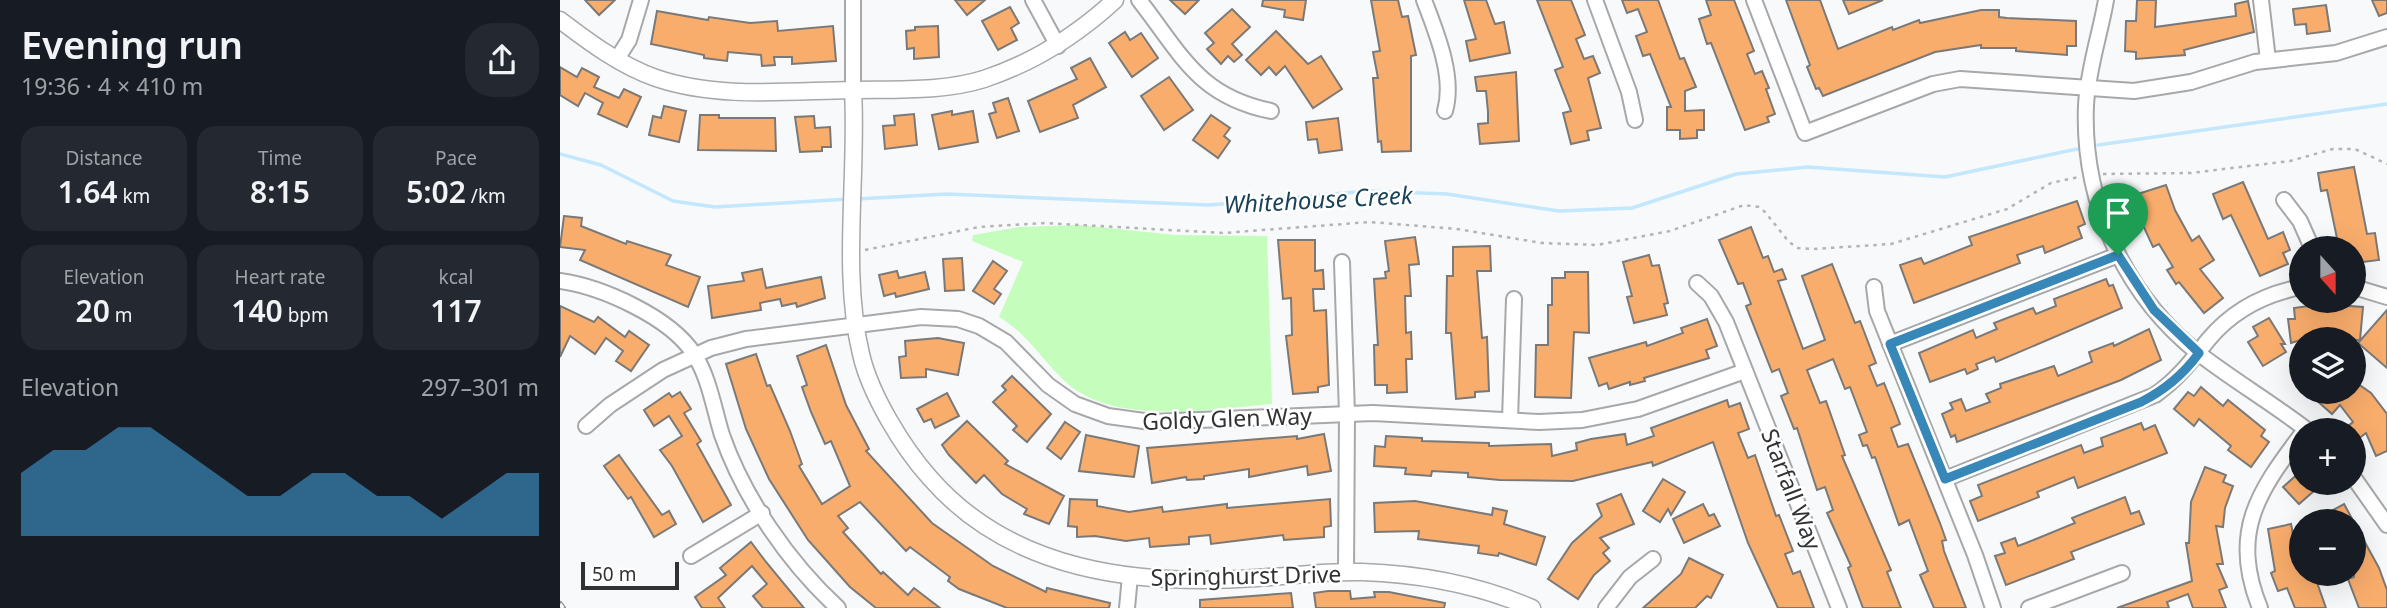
<!DOCTYPE html>
<html lang="en">
<head>
<meta charset="utf-8">
<style>
	:root { --surface:#171b24; --page:#242831; --text:#f1f3f6; --muted:#9ea1a6; --accent:#3887b9 }
	body { margin:0; font-family:"Noto Sans",sans-serif; background:var(--page); color:var(--text); height:100vh; display:flex; flex-direction:column; font-size:26px; white-space:nowrap }
	* { box-sizing:border-box; margin:0 }
	p { font-size:23px; color:var(--muted) }
	.icon { flex:none; width:38px; height:38px; fill:none; stroke:currentColor; stroke-width:2; stroke-linecap:round; stroke-linejoin:round }
	.map { position:relative; flex:1; overflow:hidden }
	.sheet { display:flex; flex-direction:column; background:var(--surface); width:560px }
	.sheet>* { flex:none }
	.needle { width:46px; rotate:159deg }
	.controls { position:absolute; left:1729px; top:236px; display:grid; gap:14px }
	.controls a { display:grid; place-items:center; width:77px; height:77px; border-radius:50%; background:var(--surface); box-shadow:0 7px 28px #0002; font-size:35px }
	.scale { position:absolute; left:21px; bottom:18px; width:98px; box-sizing:border-box; padding-left:7px; border:4px solid #313233; border-top:0; font-size:19px; line-height:24px; white-space:nowrap; color:#313233; -webkit-text-stroke:5px #fff; paint-order:stroke }
	.pin { position:absolute; display:grid; place-items:center; width:60px; height:60px; color:#fff; margin:-72px -30px; border-radius:50% 50% 50% 0; rotate:-45deg; box-shadow:0 0 7px #0007 }
	.pin .icon { rotate:45deg }
	.round { display:grid; place-items:center; flex:none; width:74px; height:74px; border-radius:28px; background:var(--page) }
	.head { display:flex; align-items:center; justify-content:space-between; height:119px; padding:0 21px }
	h1 { font-size:38px; font-weight:600; line-height:52px }
	.stats { display:grid; grid-template-columns:repeat(3,1fr); gap:10px; height:119px; padding:7px 21px }
	.stats div { display:grid; align-content:center; border-radius:18px; background:var(--page); text-align:center }
	.stats b { font-size:30px; font-weight:600 }
	.stats small { font-size:19px; font-weight:400 }
	.stats p { font-size:19px }
	.chart { height:196px; padding:14px 21px }
	.chart p { display:flex; justify-content:space-between }
	.chart svg { width:100%; height:126px; margin-top:7px; fill:var(--accent); opacity:.7 }
	main { display:flex; flex:1; min-height:0 }
	.map>svg:first-child { display:block }
	.green { fill:#c4fdbc }
	.lines { fill:none; stroke-linecap:round; stroke-linejoin:round }
	.stream { stroke:#c3e7fd; stroke-width:3.5 }
	.building { fill:#f9ad6c; stroke:#7b7977; stroke-width:2 }
	.minor-casing { stroke:#a7a8aa; stroke-width:18 }
	.tertiary-casing { stroke:#a7a8aa; stroke-width:19 }
	.path { stroke:#b3b4b6; stroke-width:2.5; stroke-dasharray:3.5 5; stroke-linecap:butt }
	.minor { stroke:#fff; stroke-width:14 }
	.tertiary { stroke:#fff; stroke-width:16 }
	.rail-casing { stroke:#909293; stroke-width:6 }
	.rail { stroke:#fff; stroke-width:3.5; stroke-dasharray:10; stroke-linecap:butt }
	.route-casing { stroke:#fff; stroke-width:14 }
	.route { stroke:#3887b9; stroke-width:9 }
	.labels { text-anchor:middle; dominant-baseline:central; stroke-width:5; stroke-linejoin:round; paint-order:stroke }
	.street-label { font-size:23px; fill:#313233; stroke:#fff }
	.water-label { font-size:24px; font-style:italic; fill:#194259; stroke:#fff }
</style>
</head>
<body>
<main>
<section class="sheet">
<div class="head"><div><h1>Evening run</h1><p>19:36 · 4 × 410 m</p></div><a class="round"><svg class="icon" aria-label="share" viewBox="0 0 24 24"><path d="M12 15V3M7 8l5-5 5 5M5 13v7h14v-7"/></svg></a></div>
<div class="stats">
<div><p>Distance</p><b>1.64<small> km</small></b></div>
<div><p>Time</p><b>8:15</b></div>
<div><p>Pace</p><b>5:02<small> /km</small></b></div>
</div>
<div class="stats">
<div><p>Elevation</p><b>20<small> m</small></b></div>
<div><p>Heart rate</p><b>140<small> bpm</small></b></div>
<div><p>kcal</p><b>117</b></div>
</div>
<div class="chart"><p><span>Elevation</span>297–301 m</p>
<svg viewBox="0 0 160 44" preserveAspectRatio="none"><path d="M0 44V22L10 14L20 14L30 6L40 6L50 14L60 22L70 30L80 30L90 22L100 22L110 30L120 30L130 38L140 30L150 22L160 22V44z"/></svg>
</div>
</section>
<div class="map">
<svg width="1827" height="608" viewBox="0 0 1827 608">
	<rect width="100%" height="100%" fill="#f7f9fb"/>
	<path class="green" d="M521,225L615,235L707,236L712,404C652,409 557,426 508,384C483,362 468,334 439,317L463,262L412,241L413,235L459,227Z"/>
	<g class="lines">
		<g class="stream">
			<polyline points="1538,145 1827,104"/>
			<polyline points="0,154 41,165 113,201 155,207 289,199"/>
			<polyline points="296,199 387,194 649,205 808,191 887,194 999,211 1072,208 1176,174 1248,167 1385,177 1517,149"/>
		</g>
	</g>
	<g class="building">
		<polygon points="25,0 55,0 39,15"/>
		<polygon points="395,0 425,0 407,15"/>
		<polygon points="610,0 639,0 625,14"/>
		<polygon points="703,0 746,0 743,20 724,17 725,10 702,6"/>
		<polygon points="811,0 838,0 842,17 848,16 856,55 851,56 851,151 822,152 821,141 818,142 813,78 818,78 813,52 820,51"/>
		<polygon points="904,0 926,0 935,24 944,22 950,53 910,61 906,41 916,39"/>
		<polygon points="977,0 1011,0 1025,35 1016,39 1024,59 1033,56 1040,73 1028,78 1041,128 1027,131 1029,140 1011,144 1003,113 1011,111 995,70 1003,67"/>
		<polygon points="1062,0 1098,0 1120,59 1124,58 1136,87 1125,91 1125,111 1144,110 1144,130 1137,130 1137,138 1120,139 1120,130 1107,130 1107,107 1111,107 1090,54 1083,56 1076,36 1087,32 1078,9 1067,13"/>
		<polygon points="1146,0 1174,0 1194,51 1187,54 1195,74 1202,71 1209,88 1206,89 1215,114 1207,117 1209,122 1185,130 1151,43 1147,44 1139,19 1151,15"/>
		<polygon points="1226,0 1260,0 1278,49 1332,27 1333,30 1359,20 1360,23 1421,10 1439,10 1439,17 1447,18 1516,21 1516,46 1507,46 1507,55 1456,51 1456,48 1421,48 1421,45 1375,52 1263,96 1259,88 1256,89 1247,67 1250,65"/>
		<polygon points="1283,0 1323,0 1289,14"/>
		<polygon points="1577,0 1596,0 1595,27 1676,16 1675,4 1688,1 1694,32 1624,50 1625,55 1576,59 1576,52 1565,51 1566,21 1576,21"/>
		<polygon points="1812,0 1827,0 1827,13 1819,16"/>
		<polygon points="1766,5 1770,31 1747,34 1746,24 1735,25 1733,9"/>
		<polygon points="450,7 459,23 451,28 457,40 438,50 422,21"/>
		<polygon points="672,9 690,27 672,44 682,55 674,62 668,56 661,64 647,49 654,43 645,33"/>
		<polygon points="97,11 148,20 149,17 190,23 217,21 218,31 273,26 276,61 232,64 232,57 214,57 215,65 202,66 201,55 168,52 167,61 144,58 144,55 91,44"/>
		<polygon points="378,26 379,57 354,59 354,48 347,49 346,31 355,30 355,27"/>
		<polygon points="716,31 748,64 761,56 782,89 753,108 725,66 716,75 709,67 701,75 686,60"/>
		<polygon points="565,32 570,40 581,33 598,58 572,77 549,43"/>
		<polygon points="530,58 546,87 513,105 518,118 480,132 468,101 517,79 511,68"/>
		<polygon points="0,67 17,77 22,68 39,77 34,87 59,98 64,89 81,97 67,127 38,114 43,103 25,93 18,106 0,95"/>
		<polygon points="956,72 959,141 920,144 918,124 928,123 928,112 926,91 917,91 915,77"/>
		<polygon points="609,77 633,110 604,130 581,96"/>
		<polygon points="448,98 459,131 437,138 429,114 436,112 433,103"/>
		<polygon points="104,106 126,111 119,142 89,135 93,116 101,118"/>
		<polygon points="392,111 392,115 413,111 418,142 379,149 372,115"/>
		<polygon points="354,114 357,145 325,149 323,126 335,125 334,116"/>
		<polygon points="140,115 159,115 159,118 215,118 216,151 138,150"/>
		<polygon points="651,115 670,128 664,136 670,141 658,158 633,140"/>
		<polygon points="254,116 255,128 270,127 271,147 262,147 262,151 240,152 235,117"/>
		<polygon points="778,118 782,150 759,153 757,139 748,140 746,122"/>
		<polygon points="1794,167 1807,234 1815,233 1819,260 1794,263 1794,248 1779,248 1767,190 1761,191 1758,173"/>
		<polygon points="1683,182 1708,239 1723,232 1730,250 1723,253 1728,264 1700,276 1671,215 1663,219 1653,194"/>
		<polygon points="1606,185 1615,210 1632,241 1639,236 1654,260 1640,269 1663,298 1644,313 1619,282 1616,284 1607,270 1613,267 1599,244 1593,247 1575,208 1581,205 1578,194"/>
		<polygon points="1517,201 1525,224 1518,227 1522,238 1485,253 1483,246 1457,255 1460,263 1354,303 1340,265 1361,258 1364,264 1412,245 1409,237"/>
		<polygon points="4,216 22,218 21,226 66,244 67,241 111,255 106,265 140,277 128,307 20,260 25,250 0,247"/>
		<polygon points="1191,227 1203,258 1208,256 1214,272 1222,269 1226,279 1218,281 1243,349 1265,340 1242,276 1272,264 1295,323 1300,321 1305,334 1316,363 1309,366 1317,386 1324,383 1334,408 1340,424 1331,428 1338,447 1348,444 1380,523 1386,540 1382,541 1384,551 1406,608 1374,608 1360,575 1368,571 1349,520 1339,525 1315,457 1312,458 1307,445 1303,446 1299,435 1307,432 1290,387 1285,389 1273,359 1247,370 1260,403 1266,401 1285,455 1282,456 1331,570 1327,572 1341,608 1303,608 1288,568 1291,566 1267,513 1273,510 1265,487 1257,490 1237,428 1234,429 1221,396 1228,393 1219,369 1212,372 1186,306 1191,304 1183,283 1178,284 1159,240"/>
		<polygon points="855,237 859,264 849,265 851,296 845,296 846,333 851,332 852,359 846,359 847,392 827,393 827,385 815,385 814,345 818,345 814,279 826,278 825,272 829,271 825,241"/>
		<polygon points="718,240 755,240 755,271 763,270 764,289 753,289 754,311 766,310 769,385 758,387 758,392 733,394 726,336 732,335 731,298 723,299"/>
		<polygon points="930,246 931,271 917,271 922,338 927,337 929,391 915,392 915,397 896,399 891,333 886,333 887,276 893,276 893,247"/>
		<polygon points="1089,255 1092,266 1099,265 1108,303 1104,304 1107,315 1074,323 1067,297 1072,296 1063,262"/>
		<polygon points="402,258 404,290 385,291 383,259"/>
		<polygon points="433,261 447,271 434,289 441,294 434,304 413,291"/>
		<polygon points="202,269 206,288 261,277 265,298 237,307 236,303 222,306 220,299 200,303 201,310 152,318 148,286 184,281 182,273"/>
		<polygon points="337,271 339,278 365,272 369,289 336,297 335,293 324,296 319,275"/>
		<polygon points="1005,272 1028,272 1029,333 1014,332 1011,398 975,397 976,345 988,345 988,305 992,305 992,278 1005,278"/>
		<polygon points="1546,279 1549,286 1553,285 1562,308 1436,362 1434,357 1416,364 1418,369 1407,374 1405,369 1370,382 1359,353 1413,330 1416,338 1437,329 1434,323 1473,308 1476,314 1496,306 1494,299"/>
		<polygon points="1762,304 1803,307 1800,340 1741,340 1731,343 1728,319 1735,319 1734,308"/>
		<polygon points="0,306 34,322 38,317 65,337 69,331 89,345 71,371 56,361 63,351 46,338 35,354 10,336 0,357"/>
		<polygon points="1827,310 1827,368 1798,343"/>
		<polygon points="1709,318 1725,344 1721,344 1726,352 1703,366 1688,342 1698,336 1693,327"/>
		<polygon points="1147,319 1157,346 1146,350 1149,358 1084,378 1085,381 1070,385 1070,382 1049,389 1047,383 1039,386 1029,358 1086,342 1087,346 1123,333 1121,328"/>
		<polygon points="1589,329 1601,360 1561,380 1397,442 1395,435 1391,437 1382,414 1393,409 1390,403 1401,399 1406,411 1430,402 1426,394 1441,388 1440,384 1494,366 1498,376 1532,362 1529,352 1553,343 1554,346"/>
		<polygon points="378,338 404,343 398,375 366,369 366,377 341,378 339,357 346,356 345,341"/>
		<polygon points="266,345 286,405 309,449 306,451 372,523 433,566 486,592 487,588 550,603 549,608 447,608 399,589 388,581 390,577 350,547 346,551 300,502 278,516 288,528 283,532 321,574 323,572 348,595 354,588 380,608 316,608 290,587 248,540 209,479 186,429 166,364 196,354 207,386 210,385 230,431 242,464 239,466 262,504 290,486 271,441 265,444 251,412 242,387 247,385 237,356"/>
		<polygon points="452,376 491,414 467,442 453,430 457,426 433,402 446,390 442,386"/>
		<polygon points="1794,381 1811,393 1827,414 1827,451 1816,456 1806,433 1798,439 1788,426 1793,422 1780,405 1772,414 1747,392 1794,392"/>
		<polygon points="1641,387 1663,406 1668,400 1705,430 1701,436 1709,442 1691,467 1668,450 1671,446 1639,419 1634,426 1614,409 1628,392 1634,396"/>
		<polygon points="120,392 131,409 124,413 141,441 137,444 171,505 143,522 112,466 100,450 122,436 109,416 94,426 84,410 109,393 112,397"/>
		<polygon points="387,393 399,416 375,428 371,419 364,422 357,409"/>
		<polygon points="1167,400 1169,407 1180,403 1189,429 1178,433 1188,458 1195,455 1216,516 1219,515 1233,551 1225,554 1233,574 1240,571 1254,608 1218,608 1188,543 1153,442 1093,466 1092,462 1013,481 940,480 908,477 908,473 872,471 871,476 845,474 846,468 814,466 815,446 825,447 826,436 862,438 862,441 929,443 929,446 991,444 992,456 1017,450 1016,443 1031,439 1065,434 1067,445 1094,436 1091,428"/>
		<polygon points="407,421 448,461 445,464 504,496 489,524 464,514 467,509 442,494 424,475 416,483 389,455 382,445"/>
		<polygon points="505,422 520,432 501,459 487,448"/>
		<polygon points="1581,423 1584,430 1595,425 1607,453 1518,488 1514,477 1477,492 1479,497 1418,521 1410,501 1422,496 1418,485 1521,445 1524,453 1543,446 1541,438"/>
		<polygon points="764,434 771,471 748,475 747,466 689,477 689,469 644,476 644,479 627,480 626,477 592,483 587,448 737,436 737,439"/>
		<polygon points="526,435 579,446 574,477 519,471"/>
		<polygon points="59,455 102,515 109,511 116,524 94,537 71,497 68,499 44,466"/>
		<polygon points="1645,467 1666,475 1663,482 1673,486 1665,508 1663,527 1656,526 1663,564 1657,564 1667,587 1659,590 1666,608 1633,608 1628,594 1607,602 1609,608 1557,608 1632,581 1626,543 1629,543 1631,502"/>
		<polygon points="1741,471 1741,483 1763,483 1739,504 1723,487"/>
		<polygon points="1103,479 1125,492 1111,515 1108,509 1100,522 1083,511"/>
		<polygon points="1061,494 1074,524 1040,538 1049,548 1043,553 1050,561 1034,575 1018,599 988,579 1012,543 1042,516 1037,504"/>
		<polygon points="1565,497 1571,514 1579,511 1584,524 1511,552 1514,559 1446,585 1435,556 1445,553 1441,543 1455,538 1458,546 1466,543 1515,523 1512,518"/>
		<polygon points="510,499 537,500 537,506 569,512 602,507 603,512 667,504 667,508 770,499 771,526 764,527 764,537 724,540 723,535 651,544 650,535 629,537 629,544 590,547 589,538 566,541 535,536 517,537 517,527 508,526"/>
		<polygon points="855,501 932,515 933,508 947,511 944,524 985,537 976,565 939,553 938,556 918,553 919,546 858,539 859,531 815,532 814,503"/>
		<polygon points="1143,504 1149,516 1154,514 1160,526 1124,543 1113,519"/>
		<polygon points="1784,504 1819,568 1827,590 1827,608 1799,608 1788,579 1794,577 1794,522 1751,522"/>
		<polygon points="1731,524 1741,574 1754,574 1766,608 1735,608 1727,588 1718,591 1711,573 1715,571 1708,529"/>
		<polygon points="191,542 206,562 244,608 203,608 193,596 207,584 192,566 158,598 165,608 142,608 135,597 166,575 160,568"/>
		<polygon points="1129,558 1163,575 1151,598 1147,596 1135,608 1083,608 1121,574"/>
		<polygon points="768,591 790,591 791,599 815,597 814,592 829,592 885,603 884,608 756,608 754,593"/>
		<polygon points="731,593 733,608 640,608 640,600"/>
	</g>
	<g class="lines">
		<g class="minor-casing">
			<g id="minor">
				<polyline points="293,0 293,90"/>
				<polyline points="473,0 498,46"/>
				<path d="M579,0C622,55 638,96 711,111"/>
				<path d="M864,0C876,32 895,76 885,111"/>
				<polyline points="1035,0 1069,92 1075,120"/>
				<polyline points="1194,0 1245,133 1373,84 1400,79 1574,91 1631,82 1695,62 1776,53 1827,37"/>
				<path d="M1546,0C1540,35 1528,69 1526,105C1522,200 1563,293 1638,353C1673,380 1712,403 1747,430"/>
				<polyline points="1701,0 1708,60"/>
				<polyline points="57,59 69,40 81,0"/>
				<polyline points="1724,200 1740,221 1752,248"/>
				<polyline points="782,262 787,414 786,572"/>
				<path d="M0,281C42,287 110,317 134,354C149,377 154,409 162,435C184,498 229,563 278,608"/>
				<polyline points="1137,283 1151,296 1166,322 1279,608"/>
				<polyline points="1314,287 1317,311 1415,555 1433,608"/>
				<polyline points="1794,287 1827,297"/>
				<polyline points="1330,344 1558,255"/>
				<polyline points="950,420 954,299"/>
				<polyline points="26,426 50,405 103,370 151,348 186,339 361,317 398,319 419,326 446,342 488,385 515,404 548,416 591,422 813,413 979,422 1022,420 1078,409 1185,371"/>
				<polyline points="1794,478 1827,525"/>
				<path d="M1385,479L1595,395C1618,379 1631,361 1648,340C1672,311 1705,294 1741,287"/>
				<polyline points="131,556 202,513"/>
				<polyline points="567,608 570,576"/>
				<polyline points="1046,608 1070,577 1093,559"/>
				<polyline points="1469,608 1562,573"/>
				<path d="M1700,608C1670,534 1697,493 1741,435"/>
			</g>
		</g>
		<g class="tertiary-casing">
			<g id="tertiary">
				<path d="M0,20C29,42 61,66 96,78C157,99 228,91 291,90C334,89 383,92 424,79C475,62 516,36 555,0"/>
				<path d="M293,90C298,175 281,271 301,354C310,394 343,448 370,478C452,572 578,586 696,578C731,576 766,571 802,572C860,574 919,585 972,608"/>
			</g>
		</g>
		<g class="path">
			<polyline points="1543,174 1631,173 1730,161 1773,149 1795,149 1827,164"/>
			<polyline points="305,250 419,227 485,223 663,233 810,222 897,229 982,243 1037,245 1110,231 1184,205 1199,207 1205,212 1229,242 1238,248 1253,249 1331,244 1447,209 1491,183 1519,177"/>
		</g>
		<use href="#minor" class="minor"/>
		<use href="#tertiary" class="tertiary"/>
		<g class="rail-casing">
			<polyline id="rail" points="0,604 3,608"/>
		</g>
		<use href="#rail" class="rail"/>
	</g>
	<g class="lines">
		<g class="route-casing">
			<path id="route" d="M1558,255L1594,310L1639,353C1623,375 1605,390 1581,402L1385,479L1330,344Z"/>
		</g>
		<use href="#route" class="route"/>
	</g>
	<g class="labels">
		<g class="street-label">
			<text transform="translate(667 418) rotate(-2)">Goldy Glen Way</text>
			<text transform="translate(1232 489) rotate(69)">Starfall Way</text>
			<text transform="translate(686 575) rotate(-1)">Springhurst Drive</text>
		</g>
		<g class="water-label">
			<text transform="translate(758 199) rotate(-3)">Whitehouse Creek</text>
		</g>
	</g>
</svg>
<div class="controls">
<a><svg class="needle" viewBox="-14 -14 28 28"><path d="M0-13l5 13h-10z" fill="#e53935"/><path d="M0 13l5-13h-10z" fill="#9ea1a6"/></svg></a>
<a><svg class="icon" aria-label="layers" viewBox="0 0 24 24"><path d="M12 4l9 5-9 5-9-5zM3 14l9 5 9-5"/></svg></a>
<a>+</a>
<a>−</a>
</div>
<div class="scale">50 m</div>
<div class="pin" style="left:1558px;top:255px;background:#1e9e55"><svg class="icon" aria-label="arrive" viewBox="0 0 24 24"><path d="M6 21V4h12l-3 4 3 4H6"/></svg></div>
</div>
</main>
</body>
</html>
